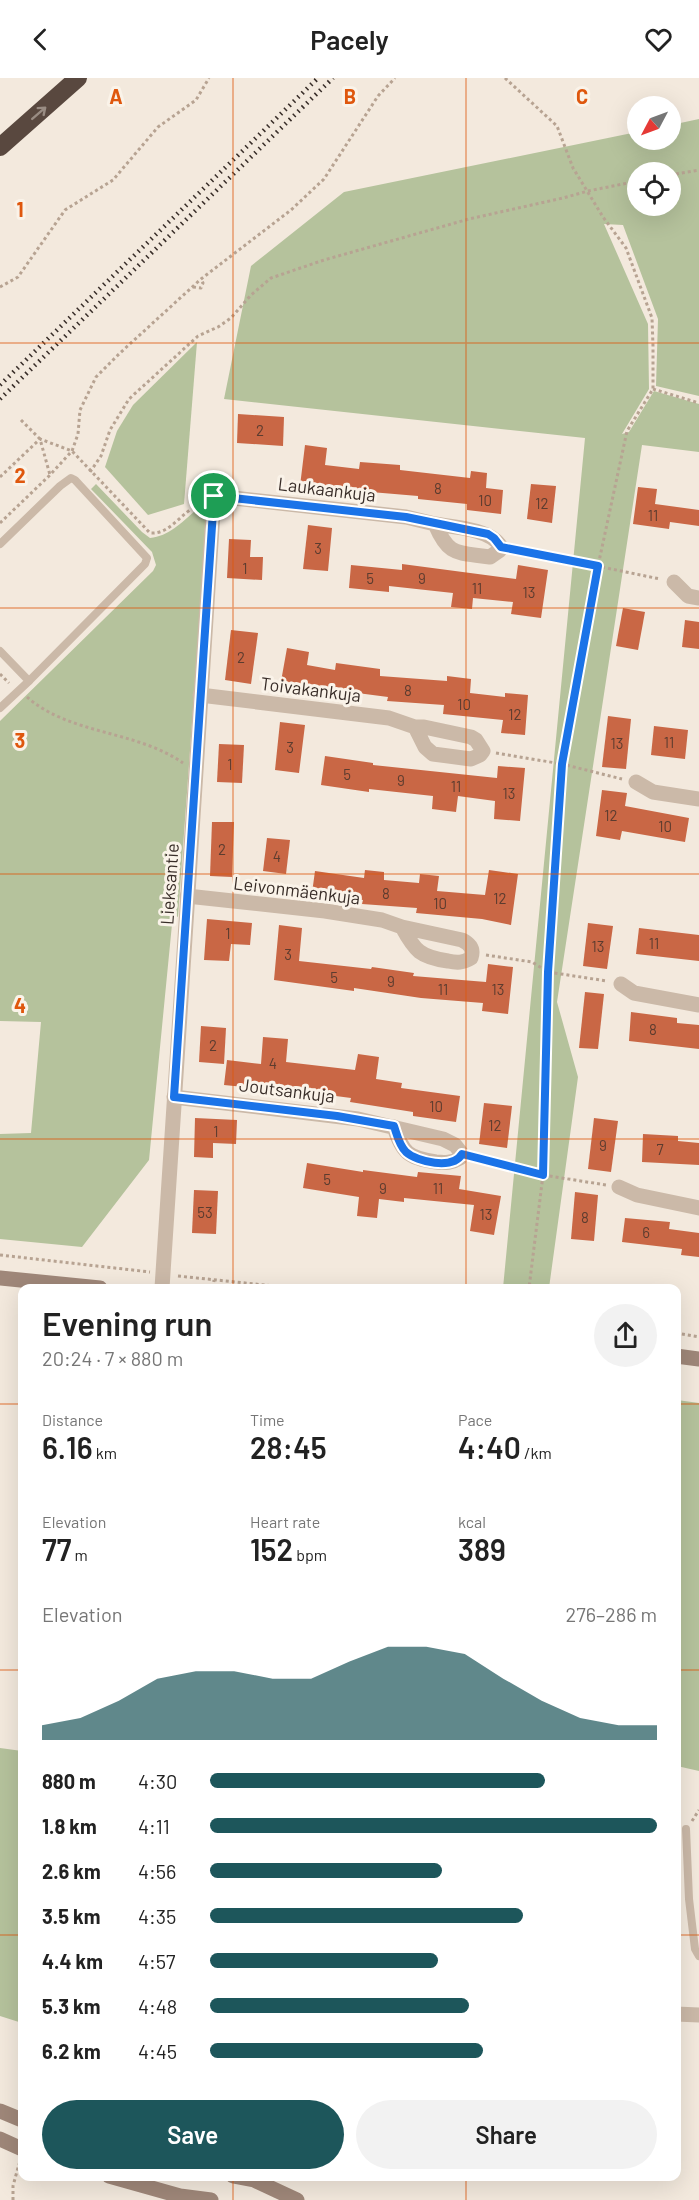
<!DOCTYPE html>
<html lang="en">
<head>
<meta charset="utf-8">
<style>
	:root { --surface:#fff; --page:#f2f2f2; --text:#222; --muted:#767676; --accent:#1d565b }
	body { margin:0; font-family:Barlow,sans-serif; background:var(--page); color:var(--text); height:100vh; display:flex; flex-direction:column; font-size:22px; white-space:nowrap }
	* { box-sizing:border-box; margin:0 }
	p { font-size:20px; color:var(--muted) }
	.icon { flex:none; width:33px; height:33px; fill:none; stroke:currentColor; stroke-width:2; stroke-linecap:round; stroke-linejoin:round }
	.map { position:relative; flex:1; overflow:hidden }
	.details { position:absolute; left:18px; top:1206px; width:663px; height:897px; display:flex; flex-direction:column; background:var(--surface); border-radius:12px; box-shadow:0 6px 24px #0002 }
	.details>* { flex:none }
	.needle { width:39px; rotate:229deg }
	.buttons { position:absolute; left:627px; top:18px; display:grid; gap:12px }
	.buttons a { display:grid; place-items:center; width:54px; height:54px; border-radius:50%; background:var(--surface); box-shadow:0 6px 24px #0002; font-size:30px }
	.pin { position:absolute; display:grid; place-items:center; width:51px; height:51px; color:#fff; margin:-26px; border:3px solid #fff; border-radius:50%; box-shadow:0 2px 6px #0007 }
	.round { display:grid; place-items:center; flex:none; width:63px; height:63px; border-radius:32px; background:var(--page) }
	.headline { display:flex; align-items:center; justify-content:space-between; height:102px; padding:0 24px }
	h1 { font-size:33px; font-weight:600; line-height:45px }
	.figures { display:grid; grid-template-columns:repeat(3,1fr); gap:9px; height:102px; padding:6px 24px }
	.figures div { display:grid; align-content:center }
	.figures b { font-size:30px; font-weight:600 }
	.figures small { font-size:16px; font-weight:400 }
	.figures p { font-size:16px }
	.chart { height:168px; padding:12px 24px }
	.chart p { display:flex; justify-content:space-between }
	.chart svg { width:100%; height:108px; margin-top:6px; fill:var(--accent); opacity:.7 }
	.button { display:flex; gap:12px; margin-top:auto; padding:12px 24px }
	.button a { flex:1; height:69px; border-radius:36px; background:var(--accent); color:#fff; font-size:24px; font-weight:600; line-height:69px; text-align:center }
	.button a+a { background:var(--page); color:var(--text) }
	ul { padding:0 24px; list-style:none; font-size:20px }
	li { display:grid; grid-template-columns:96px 72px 1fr; align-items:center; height:45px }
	li i { height:15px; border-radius:8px; background:var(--accent) }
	header { display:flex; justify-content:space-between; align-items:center; height:78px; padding:0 24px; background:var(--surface); font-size:27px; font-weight:600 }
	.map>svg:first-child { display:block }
	.green { fill:#b5c29c; fill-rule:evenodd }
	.building { fill:#c96745 }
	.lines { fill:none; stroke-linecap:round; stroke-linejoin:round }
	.path { stroke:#b7a392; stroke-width:3; stroke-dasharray:3 3; stroke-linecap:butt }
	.lane { stroke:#cbb9a8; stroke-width:8 }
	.street { stroke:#cbb9a8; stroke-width:15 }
	.secondary { stroke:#9f8779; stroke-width:15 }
	.highway { stroke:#59483f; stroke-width:18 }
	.rail { stroke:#382d28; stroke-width:4.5; stroke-dasharray:1.5 4.5; stroke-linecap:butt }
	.oneway { stroke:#998c83 }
	.route-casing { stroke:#fff; stroke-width:12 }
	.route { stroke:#1a73e8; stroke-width:8 }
	.grid { fill:none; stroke:#df570d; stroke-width:1.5; stroke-opacity:0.55 }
	.labels { text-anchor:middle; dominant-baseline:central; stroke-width:6; stroke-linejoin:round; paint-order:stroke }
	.number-label { font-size:15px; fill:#5c3c2f }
	.street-label { font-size:18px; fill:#382d28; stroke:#faf3e9 }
	.grid-label { font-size:20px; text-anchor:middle; font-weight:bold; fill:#df570d; stroke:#faf3e9; stroke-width:6; stroke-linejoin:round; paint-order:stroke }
</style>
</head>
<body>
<header><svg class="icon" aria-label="back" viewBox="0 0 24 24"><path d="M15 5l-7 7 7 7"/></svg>Pacely<svg class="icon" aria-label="heart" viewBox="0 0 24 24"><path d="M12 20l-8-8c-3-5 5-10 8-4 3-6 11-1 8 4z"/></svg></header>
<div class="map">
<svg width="699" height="2122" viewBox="0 0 699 2122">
	<rect width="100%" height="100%" fill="#f3e9dd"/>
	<g class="green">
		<path d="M699,41V318L656,308L658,241L623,147L604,146L648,246L649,311L622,356L629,354L654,313L699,326V374L642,367L557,924L578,999L549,1210H503L585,360L224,321L251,188L344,114L637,54L638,62H670L671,47ZM638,94H670V128H638Z"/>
		<polygon points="197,264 184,426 148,437 105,389 117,353 133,327"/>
		<path d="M96,406L142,454L150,460C169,458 181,445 195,433L200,432L207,437L178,839L173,836L149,1082L82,1169L0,1161V1056L31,1055L41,944L0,943V643L153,493L156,487L152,474L91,411Z"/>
		<polygon points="677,1322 699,1325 699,1693 677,1688"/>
		<polygon points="0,1670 22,1673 22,1945 0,1938"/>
	</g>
	<g class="building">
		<polygon points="238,336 284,339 283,368 237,365"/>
		<polygon points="305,367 327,370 325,387 359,391 360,384 400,387 400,392 470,400 471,393 487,395 486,410 503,412 501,436 467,432 467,426 418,421 418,418 300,408"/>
		<polygon points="531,406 556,408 552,445 527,441"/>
		<polygon points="638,409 657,411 655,426 699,432 699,448 670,444 669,451 633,446"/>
		<polygon points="308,447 332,450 328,493 303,491"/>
		<polygon points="229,461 251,462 250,479 263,479 262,502 227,500"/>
		<polygon points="402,486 516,501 518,487 548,492 541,540 511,536 513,524 473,520 472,531 451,529 453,515 389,508 389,514 349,510 351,487 402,492"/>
		<polygon points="623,530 645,534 638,572 616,568"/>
		<polygon points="685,542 699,544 699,571 682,569"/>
		<polygon points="231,552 258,555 251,606 225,602"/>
		<polygon points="287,570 309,574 307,587 335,592 336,585 380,591 380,598 447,603 447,598 471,601 470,615 505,619 505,615 528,617 525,657 501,655 503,642 443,636 444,627 387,623 388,619 319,610 318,615 280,609"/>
		<polygon points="608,638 631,641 626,691 602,689"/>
		<polygon points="280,644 305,647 299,695 275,692"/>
		<polygon points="654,648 688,652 685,681 651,677"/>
		<polygon points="219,666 244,667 242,705 217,704"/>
		<polygon points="325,678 373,685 373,687 497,700 498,688 525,690 520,743 494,741 495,723 458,718 456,734 432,731 433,718 369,711 369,714 321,707"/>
		<polygon points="602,712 627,715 625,728 689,740 685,764 622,753 620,762 596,758"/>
		<polygon points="212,744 234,744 232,799 210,798"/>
		<polygon points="267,760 290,762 286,796 263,793"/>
		<polygon points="365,792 384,794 384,802 419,805 420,796 439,798 437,813 485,817 489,792 518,796 511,847 482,841 416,835 417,830 362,826 363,822 312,815 315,793 364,800"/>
		<polygon points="207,841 252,845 250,867 231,866 229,883 204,882"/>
		<polygon points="588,845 613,848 607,891 583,888"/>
		<polygon points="279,847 302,850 299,883 371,891 372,889 414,895 413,898 486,904 488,886 513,889 508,936 482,933 483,925 421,920 354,910 354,913 274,902"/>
		<polygon points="639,850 699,857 699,883 636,876"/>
		<polygon points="585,914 604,916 598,971 579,970"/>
		<polygon points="631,934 677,940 677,945 699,947 699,971 629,963"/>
		<polygon points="201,948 226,950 224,986 199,984"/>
		<polygon points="263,959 288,961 286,984 355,992 358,976 379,979 376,1001 402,1005 401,1010 460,1018 456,1044 413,1038 413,1034 350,1024 351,1020 245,1006 244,1009 224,1007 227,982 261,986"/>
		<polygon points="484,1025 512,1028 507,1070 479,1066"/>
		<polygon points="195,1040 237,1042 236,1066 213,1065 213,1080 194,1079"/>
		<polygon points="594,1040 618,1043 611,1094 588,1091"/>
		<polygon points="643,1056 678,1058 678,1063 699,1065 699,1087 642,1084"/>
		<polygon points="307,1085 363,1094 363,1092 417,1099 418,1094 461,1098 459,1111 501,1118 494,1157 470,1153 474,1127 404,1120 404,1124 379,1121 377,1140 357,1138 359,1119 303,1110"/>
		<polygon points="194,1112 218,1113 216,1156 192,1155"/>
		<polygon points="575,1114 598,1117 594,1163 571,1161"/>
		<polygon points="625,1140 670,1144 669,1151 699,1155 699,1179 681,1177 682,1171 622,1164"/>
	</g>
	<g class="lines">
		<g class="path">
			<polyline points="505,0 557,48 573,90 603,139 626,170 652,240 653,268 653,311 627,353 598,488 562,686 548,894 543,1097 529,1210"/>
			<polyline points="670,97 699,92"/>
			<polyline points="0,209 18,199 65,132 113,102 158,49 196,22 209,0"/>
			<polyline points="193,209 201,210 203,205 201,201"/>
			<polyline points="653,311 699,325"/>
			<polyline points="21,342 40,361 50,397"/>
			<polyline points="90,394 101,378 110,352 129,321 198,258 218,249 231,240 251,217 271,200 324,182 469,141 563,120 588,113 638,103"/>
			<path d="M0,399L40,361L72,373L150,455C171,457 182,432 200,427"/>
			<polyline points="0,445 50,397 72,373 78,356 80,332 96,299 120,275 201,201 291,132 324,101 378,18 395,0"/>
			<polyline points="514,471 660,501"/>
			<polyline points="0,596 9,605"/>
			<path d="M27,619C70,657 136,652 183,685"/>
			<polyline points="496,675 562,686 622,701"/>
			<polyline points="486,877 532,884 548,894 607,903"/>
			<polyline points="474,1079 543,1097 606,1107"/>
			<polyline points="0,1177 150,1194"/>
			<polyline points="178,1198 293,1210"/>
			<polyline points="213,1210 214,1202"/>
			<polyline points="676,1255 699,1259"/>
			<polyline points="692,1743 699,1732"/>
			<polyline points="13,2122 13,2108 19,2086"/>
		</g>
		<g class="lane">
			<polyline points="0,466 60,408 71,400 75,402 147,480 145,486 29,603"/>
			<polyline points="0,573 29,603 0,630"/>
			<polyline points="686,1751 689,1821 695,1871 699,1878"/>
		</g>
		<g class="street">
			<path d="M215,418L406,439L435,446C449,479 457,474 490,479L500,472L501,469C491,451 454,449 435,446"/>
			<polyline points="674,504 688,518 699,520"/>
			<polyline points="200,617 389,640 415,649 425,669 433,676 471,681 480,677 483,673 476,662 471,659 424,649 415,649"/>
			<polyline points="636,704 653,714 699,721"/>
			<path d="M187,818L325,833L382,842L402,849C415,873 420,879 448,883C457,885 463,885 471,880C474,871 470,866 462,862L402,849"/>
			<polyline points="621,906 634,915 699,927"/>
			<path d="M174,1019L358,1041L443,1061L455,1067L462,1076L460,1080C452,1085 445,1085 436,1084C408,1080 403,1075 394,1049"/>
			<polyline points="619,1109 637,1117 699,1130"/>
			<polyline points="162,1210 215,404"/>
			<polyline points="676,1936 699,1937"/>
		</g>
		<g class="secondary">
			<polyline points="0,1200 100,1210"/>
			<polyline points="676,1278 699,1281"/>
			<polyline points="0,2033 22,2042"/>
			<polyline points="0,2061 22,2071"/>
			<polyline points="109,2098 180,2118 211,2122"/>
			<polyline points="233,2098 254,2102 297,2122"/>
		</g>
		<polyline class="highway" points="0,69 78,0"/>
		<g class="rail">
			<polyline points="0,307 318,0"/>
			<polyline points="0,321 333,0"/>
		</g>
	</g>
	<defs><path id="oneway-shaft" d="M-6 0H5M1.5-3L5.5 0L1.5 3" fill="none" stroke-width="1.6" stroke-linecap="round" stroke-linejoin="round" transform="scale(1.5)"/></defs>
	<use class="oneway" href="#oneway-shaft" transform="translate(39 35) rotate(-41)"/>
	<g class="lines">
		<g class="route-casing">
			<path id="route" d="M214,418L406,439L488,456L494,460L501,469L598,488L562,686L548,894L543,1097L462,1076C453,1092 417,1084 406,1074C399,1067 397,1057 394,1048L337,1038L174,1019Z"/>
		</g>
		<use href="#route" class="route"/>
	</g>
	<path class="grid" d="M233,0V1210M466,0V1210M0,265H699M0,530H699M0,796H699M0,1061H699M0,1326H22M676,1326H699M0,1592H22M676,1592H699M0,1857H22M676,1857H699M233,2098V2122M466,2098V2122"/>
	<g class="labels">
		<g class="number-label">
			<text x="260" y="352">2</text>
			<text x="438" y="410">8</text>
			<text x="485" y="422">10</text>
			<text x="542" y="425">12</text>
			<text x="653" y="437">11</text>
			<text x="318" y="470">3</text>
			<text x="245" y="490">1</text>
			<text x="370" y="500">5</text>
			<text x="422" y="500">9</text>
			<text x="477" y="510">11</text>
			<text x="529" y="514">13</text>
			<text x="241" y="579">2</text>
			<text x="408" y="612">8</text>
			<text x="464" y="626">10</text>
			<text x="515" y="636">12</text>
			<text x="669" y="664">11</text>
			<text x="617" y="665">13</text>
			<text x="290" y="669">3</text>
			<text x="230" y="686">1</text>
			<text x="347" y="696">5</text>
			<text x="401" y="702">9</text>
			<text x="456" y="708">11</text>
			<text x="509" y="715">13</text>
			<text x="611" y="737">12</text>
			<text x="665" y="748">10</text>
			<text x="222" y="771">2</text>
			<text x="277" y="778">4</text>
			<text x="386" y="815">8</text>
			<text x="500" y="820">12</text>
			<text x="440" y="825">10</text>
			<text x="228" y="855">1</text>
			<text x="654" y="865">11</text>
			<text x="598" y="868">13</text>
			<text x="288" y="876">3</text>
			<text x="334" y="899">5</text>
			<text x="391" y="903">9</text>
			<text x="443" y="911">11</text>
			<text x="498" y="911">13</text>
			<text x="653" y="951">8</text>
			<text x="213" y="967">2</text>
			<text x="273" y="985">4</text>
			<text x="436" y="1028">10</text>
			<text x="495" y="1047">12</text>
			<text x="216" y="1053">1</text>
			<text x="603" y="1067">9</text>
			<text x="660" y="1071">7</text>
			<text x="327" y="1101">5</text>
			<text x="383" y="1110">9</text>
			<text x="438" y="1110">11</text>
			<text x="205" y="1134">53</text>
			<text x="486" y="1136">13</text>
			<text x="585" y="1139">8</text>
			<text x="646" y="1154">6</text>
		</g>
		<g class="street-label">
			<text transform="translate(327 411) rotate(7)">Laukaankuja</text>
			<text transform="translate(311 611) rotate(7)">Toivakankuja</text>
			<text transform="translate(169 806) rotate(-86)">Lieksantie</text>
			<text transform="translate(297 812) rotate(7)">Leivonmäenkuja</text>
			<text transform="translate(287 1012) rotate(7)">Joutsankuja</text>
		</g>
	</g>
	<g class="grid-label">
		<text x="116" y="26">A</text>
		<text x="350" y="26">B</text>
		<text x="582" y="26">C</text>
		<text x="20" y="139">1</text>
		<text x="20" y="405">2</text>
		<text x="20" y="670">3</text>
		<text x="20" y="935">4</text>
	</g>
</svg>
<div class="buttons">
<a><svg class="needle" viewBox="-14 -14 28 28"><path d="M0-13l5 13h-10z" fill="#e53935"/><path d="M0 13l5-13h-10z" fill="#767676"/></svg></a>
<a><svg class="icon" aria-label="locate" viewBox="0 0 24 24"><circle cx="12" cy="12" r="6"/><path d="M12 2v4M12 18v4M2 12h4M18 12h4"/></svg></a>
</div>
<div class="pin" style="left:214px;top:418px;background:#1e9e55"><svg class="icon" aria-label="arrive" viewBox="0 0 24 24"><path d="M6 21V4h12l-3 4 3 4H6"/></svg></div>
<section class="details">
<div class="headline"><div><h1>Evening run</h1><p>20:24 · 7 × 880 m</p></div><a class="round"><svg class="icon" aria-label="share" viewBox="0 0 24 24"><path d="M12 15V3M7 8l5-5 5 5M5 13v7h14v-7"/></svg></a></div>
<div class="figures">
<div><p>Distance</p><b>6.16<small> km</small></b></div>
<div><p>Time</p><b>28:45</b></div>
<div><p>Pace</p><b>4:40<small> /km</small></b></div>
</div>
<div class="figures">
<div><p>Elevation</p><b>77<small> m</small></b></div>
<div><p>Heart rate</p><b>152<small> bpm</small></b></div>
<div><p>kcal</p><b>389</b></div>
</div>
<div class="chart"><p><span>Elevation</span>276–286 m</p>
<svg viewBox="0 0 160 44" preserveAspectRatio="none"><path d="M0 44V38L10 35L20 28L30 19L40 16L50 16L60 19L70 19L80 12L90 6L100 6L110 9L120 19L130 28L140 35L150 38L160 38V44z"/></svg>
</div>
<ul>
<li><b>880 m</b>4:30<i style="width:75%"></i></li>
<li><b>1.8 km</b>4:11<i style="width:100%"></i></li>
<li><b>2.6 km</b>4:56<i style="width:52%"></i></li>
<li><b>3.5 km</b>4:35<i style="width:70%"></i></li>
<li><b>4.4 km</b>4:57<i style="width:51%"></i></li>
<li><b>5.3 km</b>4:48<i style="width:58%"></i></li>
<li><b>6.2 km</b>4:45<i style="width:61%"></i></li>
</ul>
<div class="button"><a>Save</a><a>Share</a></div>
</section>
</div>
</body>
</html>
